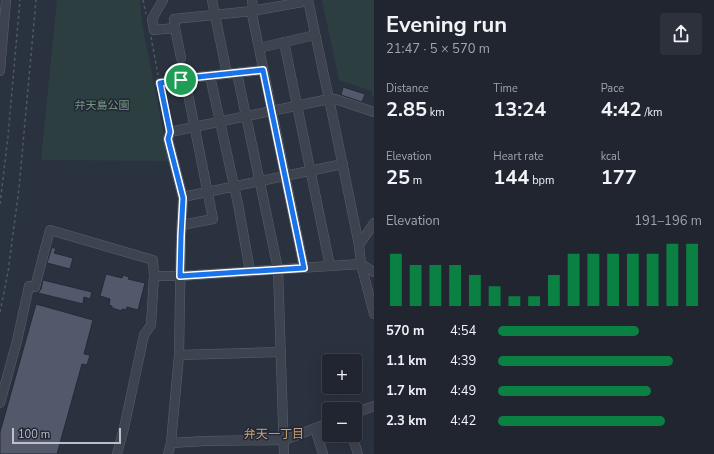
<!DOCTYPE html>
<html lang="en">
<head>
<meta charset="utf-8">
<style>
	:root { --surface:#20252f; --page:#2d313b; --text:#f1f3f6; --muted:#a2a5aa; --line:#3d424b; --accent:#0b8043 }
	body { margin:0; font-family:"Nunito Sans","Noto Sans JP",sans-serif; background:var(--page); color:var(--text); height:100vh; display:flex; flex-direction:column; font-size:15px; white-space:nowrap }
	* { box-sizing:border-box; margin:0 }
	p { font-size:13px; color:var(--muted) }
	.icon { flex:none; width:22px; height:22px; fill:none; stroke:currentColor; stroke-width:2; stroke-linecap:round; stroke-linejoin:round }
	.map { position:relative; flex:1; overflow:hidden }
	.details { display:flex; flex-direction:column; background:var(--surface); width:340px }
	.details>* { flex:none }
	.tools { position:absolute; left:322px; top:354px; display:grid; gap:8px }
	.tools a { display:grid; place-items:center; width:40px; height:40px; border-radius:4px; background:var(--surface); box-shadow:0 4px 16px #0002,0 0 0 1px var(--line); font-size:20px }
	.scale { position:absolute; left:12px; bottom:10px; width:109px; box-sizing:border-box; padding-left:4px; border:2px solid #babfca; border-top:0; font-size:11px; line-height:14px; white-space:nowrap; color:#babfca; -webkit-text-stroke:3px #222835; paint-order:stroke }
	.pin { position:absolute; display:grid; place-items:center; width:34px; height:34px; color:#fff; margin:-17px; border:2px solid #fff; border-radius:50%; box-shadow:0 1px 4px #0007 }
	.round { display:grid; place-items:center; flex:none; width:42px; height:42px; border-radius:4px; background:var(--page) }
	.headline { display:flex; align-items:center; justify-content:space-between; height:68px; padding:0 12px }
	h1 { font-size:22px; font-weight:700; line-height:30px }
	.stats { display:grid; grid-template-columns:repeat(3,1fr); gap:6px; height:68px; padding:4px 12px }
	.stats div { display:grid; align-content:center }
	.stats b { font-size:20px; font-weight:700 }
	.stats small { font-size:11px; font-weight:400 }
	.stats p { font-size:11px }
	.chart { height:112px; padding:8px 12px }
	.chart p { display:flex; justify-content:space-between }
	.chart svg { width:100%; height:72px; margin-top:4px; stroke:var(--accent); stroke-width:6 }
	ul { padding:0 12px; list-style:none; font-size:13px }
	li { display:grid; grid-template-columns:64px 48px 1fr; align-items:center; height:30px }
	li i { height:10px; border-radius:5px; background:var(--accent) }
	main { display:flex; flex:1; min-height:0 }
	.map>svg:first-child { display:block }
	.green { fill:#2d3e41 }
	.building { fill:#53596a; stroke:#242a37 }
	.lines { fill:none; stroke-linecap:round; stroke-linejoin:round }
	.minor-casing { stroke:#5b616d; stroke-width:10 }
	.path { stroke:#4c5b5f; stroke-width:1.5; stroke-dasharray:3 3; stroke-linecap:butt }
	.minor { stroke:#3d434f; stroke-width:9 }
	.route-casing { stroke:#fff; stroke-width:8 }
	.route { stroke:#1a73e8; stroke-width:5 }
	.labels { text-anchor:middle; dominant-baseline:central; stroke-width:3; stroke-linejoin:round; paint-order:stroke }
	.park-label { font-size:11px; fill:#749880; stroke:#222835 }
	.neighbourhood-label { font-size:12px; fill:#caa275; stroke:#222835 }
</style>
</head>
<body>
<main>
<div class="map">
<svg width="374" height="454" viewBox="0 0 374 454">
	<rect width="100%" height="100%" fill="#2a313f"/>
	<g class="green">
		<polygon points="57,0 140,0 142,24 169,161 41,160"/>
		<polygon points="322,0 374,0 374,96 372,96 371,91 339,80"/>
	</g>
	<g class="building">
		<polygon points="343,87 365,94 362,102 341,95"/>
		<polygon points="52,247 56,249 54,253 73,258 70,269 47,263"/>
		<polygon points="106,274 122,278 123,275 129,277 128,279 145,283 138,310 127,307 126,310 122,309 122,311 112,308 112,306 109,305 110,299 100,296"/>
		<polygon points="43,280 92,292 90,299 84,297 83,304 38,293 41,289"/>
		<polygon points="36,304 93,320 84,354 90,355 87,365 82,364 57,454 0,454 0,432"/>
	</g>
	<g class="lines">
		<g class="minor-casing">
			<g id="minor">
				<polyline points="163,0 152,19 154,30 175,28 174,19 252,11 308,1"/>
				<polyline points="212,0 227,74"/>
				<polyline points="252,0 253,7 252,14 304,268"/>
				<polyline points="308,0 337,137 359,245 361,264 374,314"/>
				<polyline points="175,28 181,58"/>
				<polyline points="284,42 330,266"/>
				<polyline points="259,48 315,35"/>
				<polyline points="0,71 6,0"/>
				<polyline points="237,73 278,269 284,454"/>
				<polyline points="210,76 238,204 250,271"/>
				<polyline points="160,83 181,80 188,78 263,70"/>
				<polyline points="183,197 343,164"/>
				<polyline points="182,225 213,219 185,79"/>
				<polyline points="359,245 374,223"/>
				<polyline points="179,355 281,352"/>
				<polyline points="0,403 17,341 29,286 35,287 50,230 153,260 154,276"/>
				<polyline points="355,413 374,406"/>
				<polyline points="315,428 323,454"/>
				<polyline points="352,435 358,454"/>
				<polyline points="171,443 205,441 284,440 329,423"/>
				<polyline points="117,454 124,428 144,335 151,325 154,276 180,276 361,264 374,272"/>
				<polyline points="168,454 171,443 179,355 181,236 183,198 168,139 170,132 329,99 335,99 374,112"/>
			</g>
		</g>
		<g class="path">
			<polyline points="143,0 146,14"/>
			<polyline points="151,37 158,75"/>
			<polyline points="161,90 168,124"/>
			<polyline points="0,204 8,136 20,0"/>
			<polyline points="0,312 8,272 19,188 36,0"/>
		</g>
		<use href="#minor" class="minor"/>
	</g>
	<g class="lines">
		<g class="route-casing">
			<polygon id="route" points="263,70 304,268 180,276 181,236 183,198 168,139 170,132 160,83 181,80 188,78"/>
		</g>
		<use href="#route" class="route"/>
	</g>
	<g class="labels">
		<g class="park-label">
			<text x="102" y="105">弁天島公園</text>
		</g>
		<g class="neighbourhood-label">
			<text x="274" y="434">弁天一丁目</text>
		</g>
	</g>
</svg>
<div class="tools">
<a>+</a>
<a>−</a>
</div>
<div class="scale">100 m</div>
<div class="pin" style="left:181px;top:80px;background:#1e9e55"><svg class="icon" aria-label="arrive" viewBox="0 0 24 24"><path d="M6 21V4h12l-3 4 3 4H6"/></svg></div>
</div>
<section class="details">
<div class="headline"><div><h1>Evening run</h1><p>21:47 · 5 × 570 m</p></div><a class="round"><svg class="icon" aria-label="share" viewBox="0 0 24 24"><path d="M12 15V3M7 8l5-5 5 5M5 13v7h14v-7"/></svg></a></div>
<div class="stats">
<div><p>Distance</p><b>2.85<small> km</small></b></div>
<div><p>Time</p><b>13:24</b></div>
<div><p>Pace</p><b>4:42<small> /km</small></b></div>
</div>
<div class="stats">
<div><p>Elevation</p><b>25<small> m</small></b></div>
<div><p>Heart rate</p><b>144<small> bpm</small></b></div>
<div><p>kcal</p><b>177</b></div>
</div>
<div class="chart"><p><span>Elevation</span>191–196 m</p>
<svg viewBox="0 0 160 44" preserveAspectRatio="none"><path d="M5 44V12M15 44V19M25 44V19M35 44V19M45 44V25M55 44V32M65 44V38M75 44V38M85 44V25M95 44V12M105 44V12M115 44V12M125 44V12M135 44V12M145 44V6M155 44V6"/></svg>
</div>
<ul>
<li><b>570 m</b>4:54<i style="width:69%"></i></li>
<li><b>1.1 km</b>4:39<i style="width:86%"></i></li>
<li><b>1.7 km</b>4:49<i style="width:75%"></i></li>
<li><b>2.3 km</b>4:42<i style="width:82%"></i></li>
</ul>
</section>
</main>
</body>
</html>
